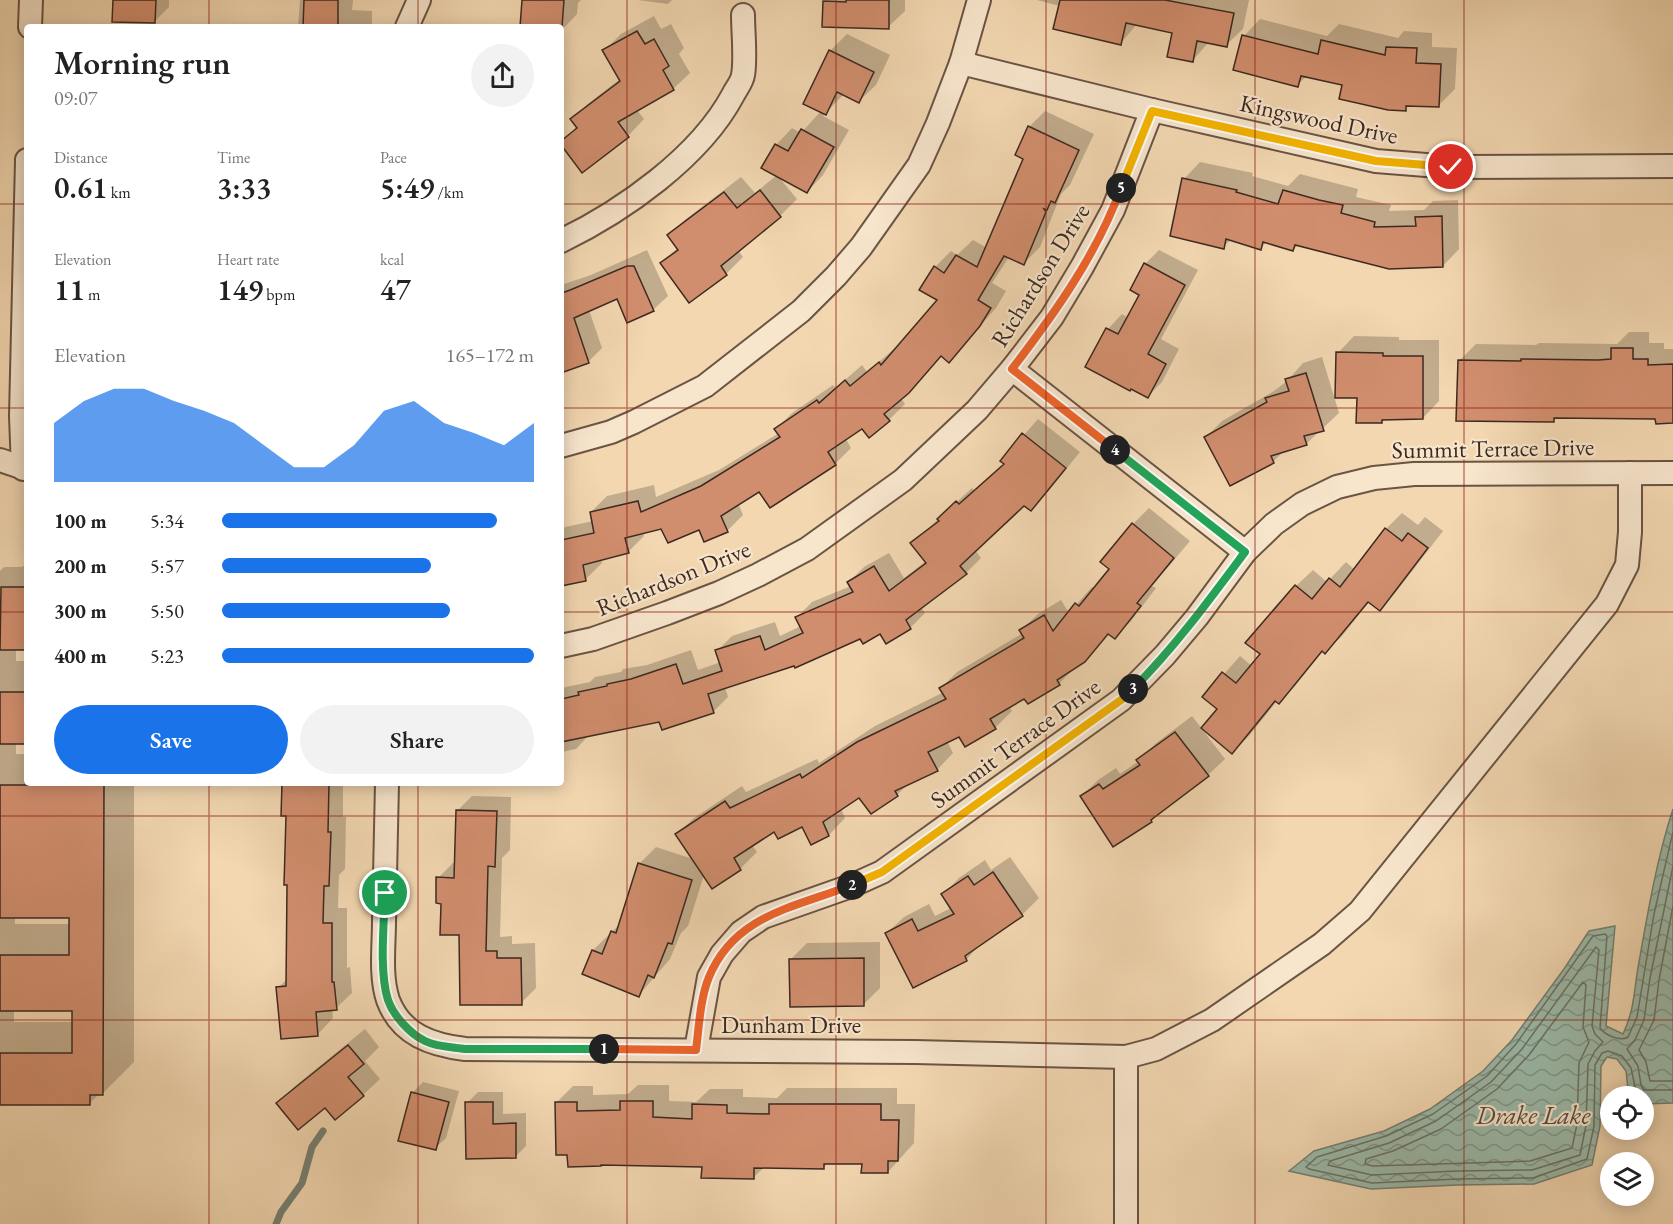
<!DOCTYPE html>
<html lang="en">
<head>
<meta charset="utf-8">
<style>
	:root { --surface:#fff; --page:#f2f2f2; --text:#222; --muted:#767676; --accent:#1a73e8 }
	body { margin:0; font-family:"EB Garamond",serif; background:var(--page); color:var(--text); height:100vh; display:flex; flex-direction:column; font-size:22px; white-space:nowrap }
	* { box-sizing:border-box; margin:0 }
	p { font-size:20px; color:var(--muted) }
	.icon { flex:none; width:33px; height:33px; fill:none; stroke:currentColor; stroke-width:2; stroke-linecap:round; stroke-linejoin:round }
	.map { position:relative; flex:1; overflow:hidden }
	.drawer { position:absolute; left:24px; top:24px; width:540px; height:762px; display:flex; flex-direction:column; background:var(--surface); border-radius:6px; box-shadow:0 3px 15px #0003 }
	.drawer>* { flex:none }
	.fabs { position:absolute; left:1600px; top:1086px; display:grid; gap:12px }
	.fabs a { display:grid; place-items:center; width:54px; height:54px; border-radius:50%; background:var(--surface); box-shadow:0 3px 15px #0003; font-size:30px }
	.pin { position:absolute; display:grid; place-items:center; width:51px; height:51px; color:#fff; margin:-26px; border:3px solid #fff; border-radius:50%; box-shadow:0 2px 6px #0007 }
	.km { position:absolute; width:30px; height:30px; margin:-15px; border-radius:50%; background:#222; color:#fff; font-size:16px; line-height:30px; text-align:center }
	.round { display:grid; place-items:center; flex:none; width:63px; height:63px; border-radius:32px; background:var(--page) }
	.overview { display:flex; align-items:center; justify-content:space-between; height:102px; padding:0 30px }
	h1 { font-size:33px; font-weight:600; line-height:45px }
	.stats { display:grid; grid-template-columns:repeat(3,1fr); gap:9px; height:102px; padding:6px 30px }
	.stats div { display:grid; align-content:center }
	.stats b { font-size:30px; font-weight:600 }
	.stats small { font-size:16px; font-weight:400 }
	.stats p { font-size:16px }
	.chart { height:168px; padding:12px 30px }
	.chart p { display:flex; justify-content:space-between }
	.chart svg { width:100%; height:108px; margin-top:6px; fill:var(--accent); opacity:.7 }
	.button { display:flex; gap:12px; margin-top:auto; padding:12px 30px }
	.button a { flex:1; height:69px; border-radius:36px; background:var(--accent); color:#fff; font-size:24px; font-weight:600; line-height:69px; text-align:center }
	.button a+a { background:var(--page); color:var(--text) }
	ul { padding:0 30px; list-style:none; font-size:20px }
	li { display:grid; grid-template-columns:96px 72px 1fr; align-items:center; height:45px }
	li i { height:15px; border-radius:8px; background:var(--accent) }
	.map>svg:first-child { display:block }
	.water { fill:url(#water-waves); stroke:#758073; stroke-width:1.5 }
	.shadow { fill:#0003; fill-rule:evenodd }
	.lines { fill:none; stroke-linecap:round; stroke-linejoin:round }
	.shore { stroke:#6c7265; stroke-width:1.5 }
	.stream { stroke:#758073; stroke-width:7 }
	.building { fill:#d18e6e; stroke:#3d2920; stroke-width:1.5 }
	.minor-casing { stroke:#6a5444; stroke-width:26 }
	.minor { stroke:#f7e5cc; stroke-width:22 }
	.split-1-casing { stroke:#fff; stroke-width:12 }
	.split-2-casing { stroke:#fff; stroke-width:12 }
	.split-3-casing { stroke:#fff; stroke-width:12 }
	.split-4-casing { stroke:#fff; stroke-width:12 }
	.split-5-casing { stroke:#fff; stroke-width:12 }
	.split-6-casing { stroke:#fff; stroke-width:12 }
	.split-1 { stroke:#22a559; stroke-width:8 }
	.split-2 { stroke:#f0652b; stroke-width:8 }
	.split-3 { stroke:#f5b400; stroke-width:8 }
	.split-4 { stroke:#22a559; stroke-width:8 }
	.split-5 { stroke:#f0652b; stroke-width:8 }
	.split-6 { stroke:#f5b400; stroke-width:8 }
	.grid { fill:none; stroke:#8f2418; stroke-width:1.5; stroke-opacity:0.55 }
	.labels { text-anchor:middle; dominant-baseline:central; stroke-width:4.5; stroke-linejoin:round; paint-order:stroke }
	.street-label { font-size:24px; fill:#3d2920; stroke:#f7e5cc }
	.water-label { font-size:26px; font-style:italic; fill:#544d42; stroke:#f7e5cc }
</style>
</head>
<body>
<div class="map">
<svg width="1673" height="1224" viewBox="0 0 1673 1224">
	<defs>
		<pattern id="water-waves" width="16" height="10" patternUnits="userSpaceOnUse" patternTransform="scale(1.5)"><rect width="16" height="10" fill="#9bbaaa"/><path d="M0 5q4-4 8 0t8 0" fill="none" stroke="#80978a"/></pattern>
	</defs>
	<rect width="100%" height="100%" fill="#f2d7b1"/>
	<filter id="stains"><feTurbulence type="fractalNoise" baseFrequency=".00333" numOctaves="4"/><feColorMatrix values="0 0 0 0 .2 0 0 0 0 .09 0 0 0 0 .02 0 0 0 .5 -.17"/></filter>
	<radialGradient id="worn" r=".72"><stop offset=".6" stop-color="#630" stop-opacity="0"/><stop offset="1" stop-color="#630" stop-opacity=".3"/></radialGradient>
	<path class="water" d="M1673,809V1103L1644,1104V1096H1632L1628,1090L1626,1071L1617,1059L1607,1057L1601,1066L1600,1126L1592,1165L1534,1184L1457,1185L1371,1189L1289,1171L1314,1151L1384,1131L1430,1109L1483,1071L1512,1040L1564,969L1589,931L1615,926L1606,1026L1623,1034C1635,1009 1634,988 1639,962C1648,911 1657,858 1673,809Z"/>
	<g class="shadow">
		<polygon points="114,0 169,0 169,7 155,21"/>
		<polygon points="300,0 353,0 352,10 372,11 372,27 298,27"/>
		<polygon points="524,0 581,0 578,3 577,14 561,31 561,27 522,27"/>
		<polygon points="638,0 672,0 668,4"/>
		<polygon points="826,0 905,0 905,11 888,27 824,2"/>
		<polygon points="1037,0 1249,0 1243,29 1226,45 1209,42 1192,61 1173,32 1137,24 1120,44 1060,6"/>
		<polygon points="654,16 661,29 671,24 684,48 679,54 690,73 673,89 637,110 644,119 628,136 561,143 577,126 572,119 589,103 620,79 604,51 621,34"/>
		<polygon points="1260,19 1327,36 1339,24 1398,38 1404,31 1432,33 1432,47 1457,48 1455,89 1438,106 1410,104 1405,109 1344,84 1307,76 1297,85 1244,36"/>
		<polygon points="847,34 890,55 876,85 859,101 844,94 823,116 849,130 823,175 807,192 777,175 797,199 780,216 738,250 743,257 726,274 689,301 662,263 678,247 669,235 686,219 741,177 755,193 777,175 776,145 792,128 801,133 821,111 830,51"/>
		<polygon points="1045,111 1094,134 1070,185 1061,194 1040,247 1024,263 1009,257 992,283 1006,291 996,308 949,361 942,355 901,398 905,404 889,420 862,427 846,439 851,448 835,464 770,506 760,490 738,503 743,515 727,531 662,527 643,532 644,536 628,552 601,559 602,563 586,579 567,584 561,589 561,528 593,521 591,512 607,496 654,485 656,497 719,470 779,433 776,429 792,413 833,385 836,388 862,365 867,372 895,348 897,349 939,300 935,267 951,251 957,255 973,240 987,248 1025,158 1029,127"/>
		<polygon points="1200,162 1253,173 1252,176 1288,186 1300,174 1358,189 1356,197 1391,205 1389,211 1424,210 1433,201 1458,200 1459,249 1443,266 1299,244 1293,250 1267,242 1260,248 1232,239 1223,247 1184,179"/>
		<polygon points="647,250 668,296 653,310 618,297 589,310 602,348 588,362 561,371 561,285 591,275"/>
		<polygon points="1159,250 1198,270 1161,339 1179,349 1162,382 1148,396 1087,366 1108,329 1122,314 1128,318 1141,294 1145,264"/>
		<polygon points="1629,332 1649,332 1649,343 1664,343 1664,349 1673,349 1673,422 1657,418 1557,416 1553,421 1459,361 1476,344 1536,345 1539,343 1617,344"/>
		<polygon points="1354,336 1399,337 1399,340 1439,340 1439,401 1423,418 1385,419 1382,422 1358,396 1338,353"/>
		<polygon points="1322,357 1339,413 1306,444 1285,450 1273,462 1205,438 1222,421 1274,391 1287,381 1303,363"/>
		<polygon points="1038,419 1080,452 1046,494 1031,509 1024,504 975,550 981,558 966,573 921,607 925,613 910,628 861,637 795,664 725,687 728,697 713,712 660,720 590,734 576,749 561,752 561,688 590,682 595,677 621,672 623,669 647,665 691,650 698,670 721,662 717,651 732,636 775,622 780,636 801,626 797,617 812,602 851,586 849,582 864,567 889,553 904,578 926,561 912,543 972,488 975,491 1005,463 1002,460"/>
		<polygon points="1149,508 1190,541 1152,586 1156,588 1131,621 1114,637 1110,633 1084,661 1075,667 1059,684 1025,697 1009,706 1012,711 995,728 966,745 960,735 947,741 953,753 937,770 909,783 897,795 871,812 860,796 841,809 845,818 829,835 811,843 803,825 775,830 752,845 757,852 740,869 712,887 704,875 688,926 681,933 670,959 639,995 584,973 593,950 620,924 639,864 656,847 693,859 677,834 694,818 742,786 746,792 817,759 819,763 875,726 944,692 941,688 957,672 1023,633 1021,630 1038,614 1061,600 1069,613 1092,587 1095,589 1111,569 1133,524"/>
		<polygon points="1402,513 1418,525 1425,517 1443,531 1396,592 1380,609 1370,601 1342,636 1325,652 1323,651 1295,686 1278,702 1277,701 1249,736 1232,752 1219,708 1204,697 1240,656 1252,666 1262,654 1296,586 1313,570 1327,582 1346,562 1355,570 1386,529"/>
		<path d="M27,563V648H16V661H27V743H16V754H27V783H134V1062L103,1093H100L90,1103H0V571L4,567H22ZM15,917H71V924H15ZM14,1009H74V1022H14Z"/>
		<polygon points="1192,716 1225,759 1208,775 1162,810 1151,821 1082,796 1098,780 1116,768 1120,774 1139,761 1155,744"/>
		<polygon points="283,783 343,783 343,817 346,817 345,869 339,875 338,908 347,908 347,968 350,967 352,993 336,1008 332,1009 333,1018 318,1034 278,988 288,978 288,814"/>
		<polygon points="472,796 511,797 510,850 502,858 500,937 512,936 512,944 535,943 536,988 521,1003 460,934 442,902 438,878 453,863 456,863 457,811"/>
		<polygon points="1010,857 1039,898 1022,915 982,942 966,960 887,933 904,917 929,904 935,916 951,908 943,895 959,878 985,860 991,870"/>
		<polygon points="880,942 880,988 864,1004 791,959 807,943"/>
		<polygon points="365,1029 379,1047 365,1061 380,1079 363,1095 278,1103 294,1087"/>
		<polygon points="423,1082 459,1091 446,1138 435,1148 412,1093"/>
		<polygon points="638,1085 669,1085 669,1101 696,1102 710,1089 743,1089 743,1097 777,1098 787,1088 897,1088 897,1104 915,1104 914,1143 888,1172 863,1163 828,1163 823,1168 764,1167 754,1177 703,1166 556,1103 573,1086 593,1086 593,1095 628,1094"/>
		<polygon points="478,1092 503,1092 503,1114 526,1113 526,1146 515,1157 467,1103"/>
	</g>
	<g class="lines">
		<g class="shore">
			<polyline points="1673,866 1650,978 1644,1020 1635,1040 1627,1049 1638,1066 1641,1085 1644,1090 1673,1090"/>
			<polyline points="1673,906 1659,980 1654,1020 1639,1050 1646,1062 1650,1081 1673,1081"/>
			<polygon points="1596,947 1599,950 1592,1026 1595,1034 1603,1042 1595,1051 1588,1064 1586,1125 1580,1155 1532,1170 1457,1171 1372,1175 1328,1165 1330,1161 1389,1143 1436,1121 1491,1082 1522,1049"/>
			<polygon points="1583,982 1586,985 1583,1027 1589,1042 1579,1063 1577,1124 1572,1148 1530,1161 1373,1166 1365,1164 1366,1159 1393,1151 1441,1129 1497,1089 1529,1055"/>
			<path d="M1637,1096L1631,1068L1622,1056L1608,1051L1602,1053L1595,1065L1594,1126L1587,1159L1533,1178L1457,1179L1372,1183L1309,1169L1306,1167L1317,1157L1386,1136L1433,1114L1487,1076L1516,1044L1593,936L1605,934L1607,936L1600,1028C1605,1035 1620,1042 1628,1037L1637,1017L1654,914L1673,832"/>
		</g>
		<polyline class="stream" points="276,1224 281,1212 302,1183 312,1147 323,1131"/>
	</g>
	<g class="building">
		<polygon points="113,0 156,0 155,23 112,22"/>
		<polygon points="304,0 338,0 338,27 303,27"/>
		<polygon points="522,0 564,0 562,27 520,27"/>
		<polygon points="846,0 889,0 889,29 822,27 823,1 846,2"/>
		<polygon points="1060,0 1165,0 1234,13 1227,47 1197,41 1193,62 1167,57 1172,33 1126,23 1121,45 1053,29"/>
		<polygon points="637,31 645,44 654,39 669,66 663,70 674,90 618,122 629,137 582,173 561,145 561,141 577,128 570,119 620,81 602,50"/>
		<polygon points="1242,35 1318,54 1321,40 1385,55 1386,47 1417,48 1416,63 1441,64 1439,107 1406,106 1406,111 1388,110 1339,99 1342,85 1301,76 1298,87 1233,70"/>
		<polygon points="829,50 874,72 859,103 837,92 826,115 803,104"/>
		<polygon points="1028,126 1079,150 1055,203 1051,201 1047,210 1044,209 1046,212 1024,265 1004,256 978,300 991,308 980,326 949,363 941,356 909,393 884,414 890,421 869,438 862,429 828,452 836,465 770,508 759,492 721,516 728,532 704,542 699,530 668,543 661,529 625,538 629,553 583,565 586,581 561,586 561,540 594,533 590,512 638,501 641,512 701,486 780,437 774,429 817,400 819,403 845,380 850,386 879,362 881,365 937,300 919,290 934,266 944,273 956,255 977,267 1023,159 1015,155"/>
		<polygon points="801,129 834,147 807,193 761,168 775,144 788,151"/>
		<polygon points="1182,178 1237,190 1236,192 1278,204 1283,190 1319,200 1343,205 1341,213 1375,222 1374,227 1416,226 1415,217 1442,216 1443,267 1389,269 1295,245 1293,251 1263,242 1261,250 1226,239 1224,249 1170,236"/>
		<polygon points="760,190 781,217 721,266 727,275 689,303 660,263 678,250 667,235 724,192 737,208"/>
		<polygon points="1144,263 1185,285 1148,354 1166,364 1148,398 1131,389 1130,391 1085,367 1106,328 1118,334 1139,295 1130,290"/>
		<polygon points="627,266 634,266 654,311 627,323 617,299 574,318 589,363 561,373 561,291 565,292 575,288"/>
		<polygon points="1611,348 1633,348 1633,359 1648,359 1648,365 1673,364 1673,423 1656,424 1655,419 1554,418 1554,422 1456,421 1458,360 1521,361 1521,359 1598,360 1611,359"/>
		<polygon points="1336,352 1383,353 1383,356 1423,356 1423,419 1382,420 1382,423 1356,423 1357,398 1335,398"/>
		<polygon points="1306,373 1324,431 1304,436 1307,445 1271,456 1274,463 1230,486 1204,437 1267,402 1265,398 1289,391 1285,379"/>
		<polygon points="1022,433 1066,468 1031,511 1024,506 960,566 967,574 906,620 911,629 886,644 880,634 863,644 860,639 795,668 794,666 708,694 714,713 662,730 659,722 561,742 561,699 579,695 578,692 607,686 607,684 631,679 676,664 683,684 722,671 715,650 760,636 765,650 803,633 795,617 853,592 847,582 874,566 889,591 926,563 910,543 939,521 937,519 956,501 959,504 1004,464 1000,461"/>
		<polygon points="1132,523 1174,558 1137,603 1141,606 1115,639 1108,634 1085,662 1057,680 1060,685 1028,704 1024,699 990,719 996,729 965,747 959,737 928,752 938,771 895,791 898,796 871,814 859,798 823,822 829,836 811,845 802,827 778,839 774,832 734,858 741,870 712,889 675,834 725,801 730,808 800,774 802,778 857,742 946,699 939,688 1024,638 1019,630 1044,615 1053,631 1075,603 1079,606 1109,569 1100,562"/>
		<polygon points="1385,528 1402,541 1408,533 1428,548 1380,611 1368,602 1325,654 1322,651 1279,704 1275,701 1232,754 1201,728 1217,709 1202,697 1222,672 1236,683 1260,654 1245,643 1295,585 1312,599 1329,578 1340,587"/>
		<polygon points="1,587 27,587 27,650 0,650"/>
		<rect x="0" y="692" width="27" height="52"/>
		<polygon points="1175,732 1209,776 1151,820 1152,822 1113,847 1080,796 1099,784 1103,789 1140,765 1136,760"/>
		<polygon points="76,783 104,783 103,1095 90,1095 90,1105 0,1105 0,1053 72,1053 72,1011 0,1011 0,955 69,955 69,918 0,918 0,785 76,785"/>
		<polygon points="282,783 329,783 328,832 331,832 329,886 324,886 323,923 332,923 332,982 334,982 337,1010 316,1012 318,1036 281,1039 276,987 286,986 287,885 284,885 286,816 281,816"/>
		<polygon points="456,810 497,811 495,867 488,866 486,951 497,951 497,958 521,958 522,1005 460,1005 459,935 440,935 441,904 436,903 436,877 454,878"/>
		<polygon points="638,863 692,880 672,944 668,943 654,978 648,975 639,997 582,974 592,950 602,954 611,931 616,933"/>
		<polygon points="993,872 1023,916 965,956 967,961 913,988 885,933 912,919 918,931 954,914 941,894 968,876 974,885"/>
		<polygon points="864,958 864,1006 790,1007 789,959"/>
		<polygon points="348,1045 364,1064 348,1077 364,1096 335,1120 325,1108 298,1130 276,1103"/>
		<polygon points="411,1092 449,1102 436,1150 398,1141"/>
		<polygon points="620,1101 653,1101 653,1117 692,1119 692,1104 727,1105 727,1113 769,1114 769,1104 881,1104 881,1120 899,1120 898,1161 888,1161 888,1173 861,1173 862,1164 824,1164 824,1169 754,1168 754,1179 701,1178 702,1167 601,1165 601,1166 568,1167 567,1155 556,1155 555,1102 577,1102 577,1111 620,1110"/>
		<polygon points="465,1102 493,1102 493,1124 516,1123 516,1158 466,1159"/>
	</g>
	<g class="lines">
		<g class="minor-casing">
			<g id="minor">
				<polyline points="30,27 31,0"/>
				<polyline points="407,27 419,0"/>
				<polyline points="961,63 1152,110 1376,161 1451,167 1673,166"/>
				<path d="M561,241C623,211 700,157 733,95C736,89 742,82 743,75C746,59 743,32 743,15"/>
				<polyline points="1012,369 1245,552"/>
				<polyline points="561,446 611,432 634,422 705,386 801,311 836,276 861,247 919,165 938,123 961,63 979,0"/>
				<polyline points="0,460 27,469"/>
				<polyline points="23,469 21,416 27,160"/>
				<polyline points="561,646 593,639 667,613 719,593 758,575 807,549 903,480 977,410 1012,369 1052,317 1082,267 1113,210 1152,110"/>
				<path d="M387,783C386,829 385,875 384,922C384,946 380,976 388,1000C401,1035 432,1045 465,1049L915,1052L1126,1057L1156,1049L1212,1020L1322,944L1360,911L1607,604L1627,565L1630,532V473"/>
				<polyline points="696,1050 709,977 722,954 741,932 763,917 851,886 882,872 1121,700 1165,655 1197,617 1245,552 1274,524 1302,504 1337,487 1374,478 1414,474 1673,473"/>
				<polyline points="1126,1057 1126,1224"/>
			</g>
		</g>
		<use href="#minor" class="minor"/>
	</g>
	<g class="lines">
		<g class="split-1-casing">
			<path id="split-1" d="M385,893C384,923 379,972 388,1000C393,1015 410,1034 425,1041C437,1047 452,1047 465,1049H604"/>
		</g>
		<g class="split-2-casing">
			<path id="split-2" d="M604,1049L696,1050C699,1027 700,999 709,977C735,914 797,907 852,885"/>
		</g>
		<g class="split-3-casing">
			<polyline id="split-3" points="852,885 882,872 1121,700 1133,689"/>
		</g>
		<g class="split-4-casing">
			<path id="split-4" d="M1115,450L1245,552C1210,599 1175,647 1133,689"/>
		</g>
		<g class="split-5-casing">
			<path id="split-5" d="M1115,450L1012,369C1055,313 1097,254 1121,188"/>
		</g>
		<g class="split-6-casing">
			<polyline id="split-6" points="1121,188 1152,111 1376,161 1451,167"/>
		</g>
		<use href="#split-1" class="split-1"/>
		<use href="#split-2" class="split-2"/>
		<use href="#split-3" class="split-3"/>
		<use href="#split-4" class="split-4"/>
		<use href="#split-5" class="split-5"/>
		<use href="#split-6" class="split-6"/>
	</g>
	<path class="grid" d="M209,0V27M418,0V27M627,0V1224M836,0V1224M1046,0V1224M1255,0V1224M1464,0V1224M0,204H27M561,204H1673M0,408H27M561,408H1673M0,612H27M561,612H1673M209,783V1224M418,783V1224M0,816H1673M0,1020H1673"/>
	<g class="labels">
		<g class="street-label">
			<text transform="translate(1319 119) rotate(12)">Kingswood Drive</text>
			<text transform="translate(1040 275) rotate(-58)">Richardson Drive</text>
			<text transform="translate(1493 448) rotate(-1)">Summit Terrace Drive</text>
			<text transform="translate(673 578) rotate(-22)">Richardson Drive</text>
			<text transform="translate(1015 743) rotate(-36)">Summit Terrace Drive</text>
			<text x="791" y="1024">Dunham Drive</text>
		</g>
		<g class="water-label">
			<text x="1533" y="1115">Drake Lake</text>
		</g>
	</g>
	<rect width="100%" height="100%" filter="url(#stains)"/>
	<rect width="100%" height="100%" fill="url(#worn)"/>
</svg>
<div class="fabs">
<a><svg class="icon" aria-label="locate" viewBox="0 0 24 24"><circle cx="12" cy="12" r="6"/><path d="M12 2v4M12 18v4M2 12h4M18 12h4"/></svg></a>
<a><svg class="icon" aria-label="layers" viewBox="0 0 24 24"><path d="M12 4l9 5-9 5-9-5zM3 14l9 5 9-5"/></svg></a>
</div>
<div class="pin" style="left:385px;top:893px;background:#1e9e55"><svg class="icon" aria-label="arrive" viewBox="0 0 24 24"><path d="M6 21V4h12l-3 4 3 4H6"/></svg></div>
<div class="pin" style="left:1451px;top:167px;background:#d93025"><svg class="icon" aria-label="check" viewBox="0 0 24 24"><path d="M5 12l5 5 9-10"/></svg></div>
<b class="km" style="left:604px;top:1049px">1</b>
<b class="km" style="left:852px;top:885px">2</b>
<b class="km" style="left:1133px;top:689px">3</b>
<b class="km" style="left:1115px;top:450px">4</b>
<b class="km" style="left:1121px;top:188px">5</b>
<section class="drawer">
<div class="overview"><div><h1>Morning run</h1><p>09:07</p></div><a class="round"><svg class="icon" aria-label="share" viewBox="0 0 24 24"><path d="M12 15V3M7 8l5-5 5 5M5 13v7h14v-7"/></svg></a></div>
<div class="stats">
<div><p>Distance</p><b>0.61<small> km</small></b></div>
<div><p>Time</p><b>3:33</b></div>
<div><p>Pace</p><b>5:49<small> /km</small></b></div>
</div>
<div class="stats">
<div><p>Elevation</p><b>11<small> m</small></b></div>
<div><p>Heart rate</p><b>149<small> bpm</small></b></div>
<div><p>kcal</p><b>47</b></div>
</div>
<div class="chart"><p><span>Elevation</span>165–172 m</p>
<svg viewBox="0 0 160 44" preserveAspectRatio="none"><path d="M0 44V20L10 11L20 6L30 6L40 11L50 15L60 20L70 29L80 38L90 38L100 29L110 15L120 11L130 20L140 24L150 29L160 20V44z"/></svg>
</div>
<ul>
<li><b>100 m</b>5:34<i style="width:88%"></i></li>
<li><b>200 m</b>5:57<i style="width:67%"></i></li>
<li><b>300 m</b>5:50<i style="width:73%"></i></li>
<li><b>400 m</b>5:23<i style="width:100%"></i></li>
</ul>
<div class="button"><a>Save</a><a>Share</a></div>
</section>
</div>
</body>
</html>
